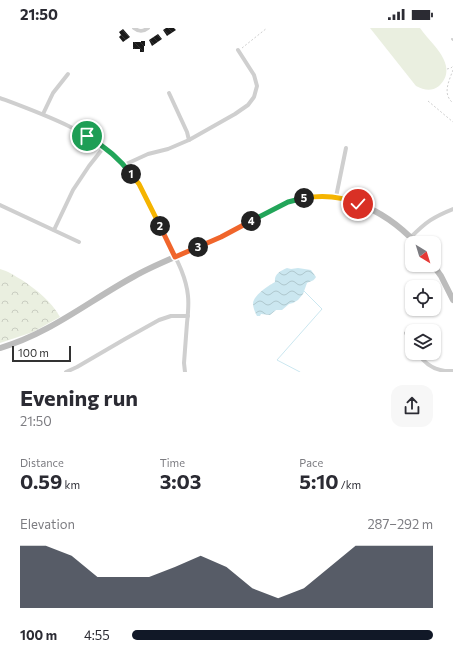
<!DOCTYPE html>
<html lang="en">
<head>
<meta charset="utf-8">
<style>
	:root { --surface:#fff; --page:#f7f7f7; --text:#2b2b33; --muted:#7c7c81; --accent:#111827 }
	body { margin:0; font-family:Commissioner,sans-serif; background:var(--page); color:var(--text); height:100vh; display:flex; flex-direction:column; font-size:15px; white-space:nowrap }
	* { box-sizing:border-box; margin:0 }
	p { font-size:13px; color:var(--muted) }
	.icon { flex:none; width:22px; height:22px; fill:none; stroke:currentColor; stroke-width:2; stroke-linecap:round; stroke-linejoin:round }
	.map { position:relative; height:344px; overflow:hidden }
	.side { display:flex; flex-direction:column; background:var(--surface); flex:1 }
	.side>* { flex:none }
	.needle { width:26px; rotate:142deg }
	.buttons { position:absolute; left:405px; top:208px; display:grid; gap:8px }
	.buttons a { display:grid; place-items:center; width:36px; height:36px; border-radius:8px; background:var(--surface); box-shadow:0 1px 3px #0004; font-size:20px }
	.scale { position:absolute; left:12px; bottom:10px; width:59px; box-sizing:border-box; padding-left:4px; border:2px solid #323232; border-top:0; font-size:11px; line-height:14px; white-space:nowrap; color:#323232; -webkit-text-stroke:3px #fff; paint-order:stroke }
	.pin { position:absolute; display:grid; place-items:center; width:34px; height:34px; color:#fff; margin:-17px; border:2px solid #fff; border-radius:50%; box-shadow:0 1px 4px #0007 }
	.km { position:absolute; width:20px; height:20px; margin:-10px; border-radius:50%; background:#222; color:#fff; font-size:11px; line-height:20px; text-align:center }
	.round { display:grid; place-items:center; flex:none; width:42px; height:42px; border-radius:12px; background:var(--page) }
	.summary { display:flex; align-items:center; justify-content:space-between; height:68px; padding:0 20px }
	h1 { font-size:22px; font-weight:700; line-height:30px }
	.stats { display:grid; grid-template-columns:repeat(3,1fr); gap:6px; height:68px; padding:4px 20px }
	.stats div { display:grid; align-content:center }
	.stats b { font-size:20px; font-weight:700 }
	.stats small { font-size:11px; font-weight:400 }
	.stats p { font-size:11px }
	.chart { height:112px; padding:8px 20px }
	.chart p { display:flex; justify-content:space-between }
	.chart svg { width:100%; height:72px; margin-top:4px; fill:var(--accent); opacity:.7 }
	ul { padding:0 20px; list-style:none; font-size:13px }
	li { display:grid; grid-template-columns:64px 48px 1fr; align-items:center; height:30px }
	li i { height:10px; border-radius:5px; background:var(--accent) }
	.status { display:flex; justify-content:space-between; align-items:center; height:28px; padding:0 20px; background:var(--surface); direction:ltr }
	.status svg { height:11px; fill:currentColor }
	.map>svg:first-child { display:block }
	.grass { fill:#eaefe0 }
	.park { fill:url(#park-crowns) }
	.water { fill:url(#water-waves) }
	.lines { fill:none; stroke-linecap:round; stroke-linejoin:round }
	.stream { stroke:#cbe7f0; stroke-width:1 }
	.building { fill:url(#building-back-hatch) }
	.path { stroke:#cfcfcf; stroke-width:1; stroke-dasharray:2 2; stroke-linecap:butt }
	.lane { stroke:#cfcfcf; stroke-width:2 }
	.street { stroke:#cfcfcf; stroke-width:4 }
	.secondary { stroke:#bcbcbc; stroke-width:6 }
	.split-1-casing { stroke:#fff; stroke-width:8 }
	.split-2-casing { stroke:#fff; stroke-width:8 }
	.split-3-casing { stroke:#fff; stroke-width:8 }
	.split-4-casing { stroke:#fff; stroke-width:8 }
	.split-5-casing { stroke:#fff; stroke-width:8 }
	.split-6-casing { stroke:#fff; stroke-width:8 }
	.split-1 { stroke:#22a559; stroke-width:5 }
	.split-2 { stroke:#f5b400; stroke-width:5 }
	.split-3 { stroke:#f0652b; stroke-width:5 }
	.split-4 { stroke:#f0652b; stroke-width:5 }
	.split-5 { stroke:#22a559; stroke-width:5 }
	.split-6 { stroke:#f5b400; stroke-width:5 }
</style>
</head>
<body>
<div class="status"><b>21:50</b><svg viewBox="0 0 49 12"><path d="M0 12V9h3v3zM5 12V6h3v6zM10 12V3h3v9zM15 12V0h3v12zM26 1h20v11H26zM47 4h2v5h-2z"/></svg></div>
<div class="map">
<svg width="453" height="344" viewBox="0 0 453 344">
	<defs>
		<pattern id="park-crowns" width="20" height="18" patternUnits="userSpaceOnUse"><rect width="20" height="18" fill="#eaefe0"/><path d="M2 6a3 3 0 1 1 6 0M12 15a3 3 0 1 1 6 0" fill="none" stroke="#c9cdc1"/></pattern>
		<pattern id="water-waves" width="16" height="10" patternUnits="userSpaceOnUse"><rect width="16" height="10" fill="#cbe7f0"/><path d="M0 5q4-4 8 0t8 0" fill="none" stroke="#afc7ce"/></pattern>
		<pattern id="building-back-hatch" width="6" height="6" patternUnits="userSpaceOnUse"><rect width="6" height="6" fill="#191919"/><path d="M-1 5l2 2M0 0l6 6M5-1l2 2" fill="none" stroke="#323232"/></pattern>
	</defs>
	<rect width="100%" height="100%" fill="#fff"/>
	<path class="grass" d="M370,0H420C424,6 429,11 434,17C445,30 453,45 439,58C431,64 424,62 416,58Z"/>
	<path class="park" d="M0,241C8,243 15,248 22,252C38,263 51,273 60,289L33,304L0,315Z"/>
	<path class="water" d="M287,240L291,241L298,240L311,242L316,249C314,253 311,253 307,255L303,266L298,272L293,275L289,276L282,282H276L270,287L261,286L260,288H257C255,284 253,280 253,275C254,267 268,258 275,254C274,246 280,243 287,240Z"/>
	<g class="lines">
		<polyline class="stream" points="300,344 277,332 322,281 304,263"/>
	</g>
	<g class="building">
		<polygon points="166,0 174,0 176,2 167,8 163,2"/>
		<polygon points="123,1 130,9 123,14 119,9 121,7 119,4"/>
		<polygon points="158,6 162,11 152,18 149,12"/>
		<polygon points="141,13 145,13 145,18 144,18 144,24 140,24 140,21 133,21 133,14 141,14"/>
	</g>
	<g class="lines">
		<g class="path">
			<polyline points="242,20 267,0"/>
			<polyline points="447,41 451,40 453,38"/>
			<path d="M453,42C449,53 442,66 453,75"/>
			<polyline points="428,73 453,94"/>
		</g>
		<polyline class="lane" points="452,11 453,12"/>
		<g class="street">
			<path d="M134,0C139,4 143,4 148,0"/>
			<polyline points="169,65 187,104 189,112"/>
			<path d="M0,70C40,85 96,105 125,137C142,158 152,182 164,206C173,225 186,246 188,268C189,277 188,286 187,295C186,308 185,322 184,335L185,344"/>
			<polyline points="43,86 53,65 68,46"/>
			<polyline points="124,137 148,126 168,121 189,112 235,86 248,77 254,69 257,58 254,47 238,22"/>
			<polyline points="336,169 346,120"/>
			<polyline points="0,177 79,214"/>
			<polyline points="54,202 73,162 89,138 104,119"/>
			<path d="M411,209C426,194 433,189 453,181"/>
			<polyline points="406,305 412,316"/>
			<path d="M418,325C426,338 437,344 453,343"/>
			<polyline points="66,344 77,339 125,311 159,292 171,288 188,288"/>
		</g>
		<g class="secondary">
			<polyline points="433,237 441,248 453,272"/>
			<path d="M0,320C49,306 89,273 133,249C161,233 192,223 221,209C236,202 250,194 264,186C272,182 280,177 288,174C335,157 384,181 416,215"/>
		</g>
	</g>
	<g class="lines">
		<g class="split-1-casing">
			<path id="split-1" d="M87,108C104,118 119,130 131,146"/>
		</g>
		<g class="split-2-casing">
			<polyline id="split-2" points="131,146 139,156 160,198"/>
		</g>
		<g class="split-3-casing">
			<polyline id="split-3" points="160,198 175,229 198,219"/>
		</g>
		<g class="split-4-casing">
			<polyline id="split-4" points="198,219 221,209 251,193"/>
		</g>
		<g class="split-5-casing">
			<polyline id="split-5" points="251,193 288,174 304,170"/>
		</g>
		<g class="split-6-casing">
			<path id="split-6" d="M304,170C323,167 341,168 358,176"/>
		</g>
		<use href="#split-1" class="split-1"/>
		<use href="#split-2" class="split-2"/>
		<use href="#split-3" class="split-3"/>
		<use href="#split-4" class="split-4"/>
		<use href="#split-5" class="split-5"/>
		<use href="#split-6" class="split-6"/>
	</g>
</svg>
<div class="buttons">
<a><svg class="needle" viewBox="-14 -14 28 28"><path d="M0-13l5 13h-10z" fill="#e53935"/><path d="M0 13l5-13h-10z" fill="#7c7c81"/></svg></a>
<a><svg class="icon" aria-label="locate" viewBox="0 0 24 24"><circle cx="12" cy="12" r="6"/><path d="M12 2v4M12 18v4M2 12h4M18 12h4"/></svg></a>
<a><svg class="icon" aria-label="layers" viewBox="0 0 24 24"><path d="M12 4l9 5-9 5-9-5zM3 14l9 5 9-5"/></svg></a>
</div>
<div class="scale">100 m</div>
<div class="pin" style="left:87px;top:108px;background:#1e9e55"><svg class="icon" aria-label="arrive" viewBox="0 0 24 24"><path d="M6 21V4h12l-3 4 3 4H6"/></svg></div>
<div class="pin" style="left:358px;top:176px;background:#d93025"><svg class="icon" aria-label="check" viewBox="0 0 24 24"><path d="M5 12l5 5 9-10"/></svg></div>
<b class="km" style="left:131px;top:146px">1</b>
<b class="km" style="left:160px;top:198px">2</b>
<b class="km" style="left:198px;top:219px">3</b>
<b class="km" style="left:251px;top:193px">4</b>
<b class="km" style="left:304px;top:170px">5</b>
</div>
<section class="side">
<div class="summary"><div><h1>Evening run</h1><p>21:50</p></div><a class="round"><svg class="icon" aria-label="share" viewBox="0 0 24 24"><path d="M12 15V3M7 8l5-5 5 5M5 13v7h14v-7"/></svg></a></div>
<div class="stats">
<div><p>Distance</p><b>0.59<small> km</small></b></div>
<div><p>Time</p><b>3:03</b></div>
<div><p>Pace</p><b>5:10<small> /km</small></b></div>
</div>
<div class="chart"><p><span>Elevation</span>287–292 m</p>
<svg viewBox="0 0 160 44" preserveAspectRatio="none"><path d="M0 44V6L10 6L20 12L30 25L40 25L50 25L60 19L70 12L80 19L90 32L100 38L110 32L120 19L130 6L140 6L150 6L160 6V44z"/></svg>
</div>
<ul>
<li><b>100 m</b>4:55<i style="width:100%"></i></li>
</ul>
</section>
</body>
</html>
